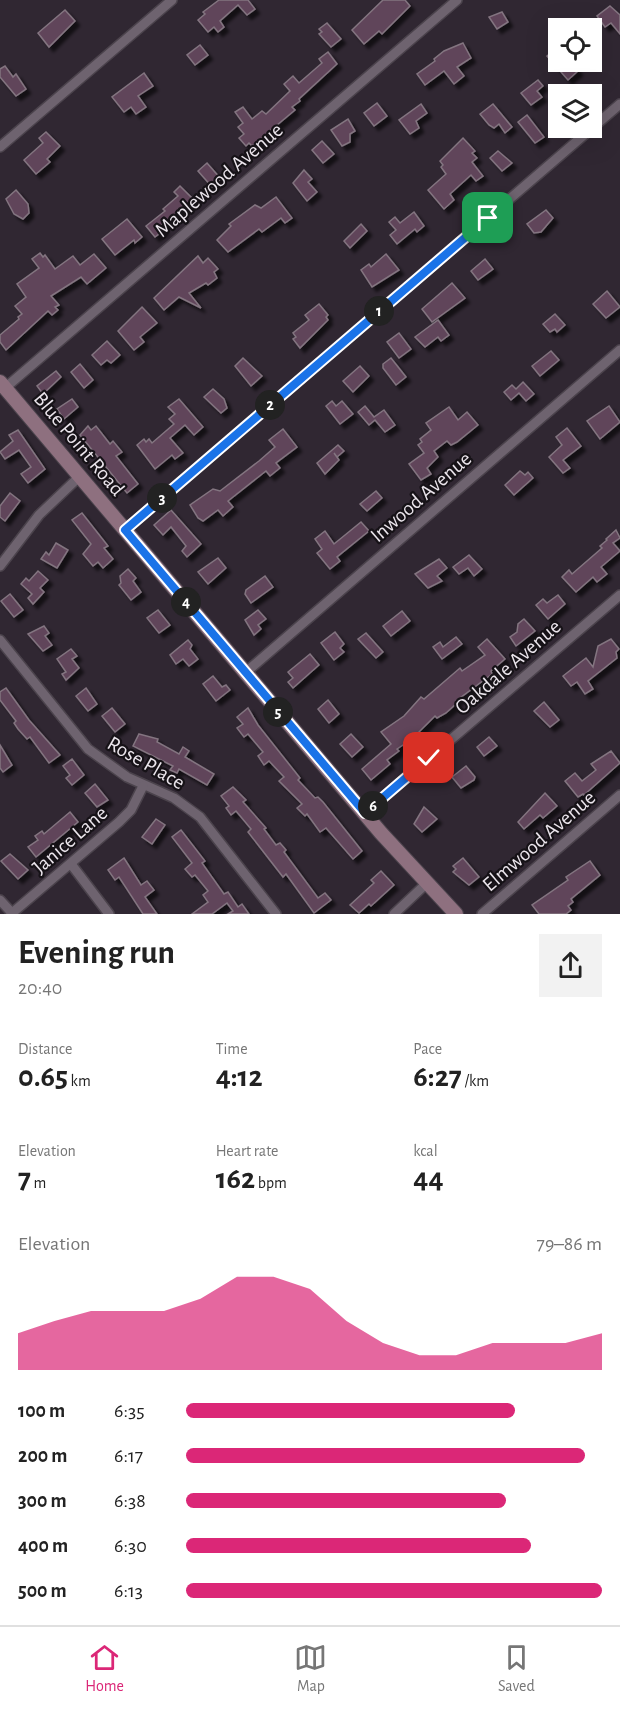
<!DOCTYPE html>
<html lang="en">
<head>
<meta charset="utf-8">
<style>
	:root { --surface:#fff; --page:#f2f2f2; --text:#222; --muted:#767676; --line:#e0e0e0; --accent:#db2777 }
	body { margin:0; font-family:"Alegreya Sans",sans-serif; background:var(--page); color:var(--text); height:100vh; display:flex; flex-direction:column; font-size:22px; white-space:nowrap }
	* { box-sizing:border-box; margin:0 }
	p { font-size:20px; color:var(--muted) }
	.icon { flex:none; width:33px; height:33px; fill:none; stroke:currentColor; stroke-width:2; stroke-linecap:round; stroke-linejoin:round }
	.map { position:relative; height:914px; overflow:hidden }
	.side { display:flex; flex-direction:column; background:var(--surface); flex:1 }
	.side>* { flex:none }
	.fabs { position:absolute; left:548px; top:18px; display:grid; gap:12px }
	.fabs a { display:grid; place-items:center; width:54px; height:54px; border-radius:0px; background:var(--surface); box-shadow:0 6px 24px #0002; font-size:30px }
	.pin { position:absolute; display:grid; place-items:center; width:51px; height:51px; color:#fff; margin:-26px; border-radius:12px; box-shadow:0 3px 9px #0006 }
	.km { position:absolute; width:30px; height:30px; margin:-15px; border-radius:50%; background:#222; color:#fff; font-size:16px; line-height:30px; text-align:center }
	.round { display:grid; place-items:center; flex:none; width:63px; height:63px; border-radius:0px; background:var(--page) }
	.overview { display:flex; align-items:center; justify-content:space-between; height:102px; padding:0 18px }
	h1 { font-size:33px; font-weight:700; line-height:45px }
	.metrics { display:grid; grid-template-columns:repeat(3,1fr); gap:9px; height:102px; padding:6px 18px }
	.metrics div { display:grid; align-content:center }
	.metrics b { font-size:30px; font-weight:700 }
	.metrics small { font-size:16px; font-weight:400 }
	.metrics p { font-size:16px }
	.chart { height:168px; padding:12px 18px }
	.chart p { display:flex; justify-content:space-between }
	.chart svg { width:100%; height:108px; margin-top:6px; fill:var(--accent); opacity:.7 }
	ul { padding:0 18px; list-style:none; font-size:20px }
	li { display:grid; grid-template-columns:96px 72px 1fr; align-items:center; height:45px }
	li i { height:15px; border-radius:8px; background:var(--accent) }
	.tabs { display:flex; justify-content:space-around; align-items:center; height:84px; border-top:2px solid var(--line); background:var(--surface); font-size:16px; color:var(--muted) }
	.tabs a { display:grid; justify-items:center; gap:3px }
	.tabs .active { color:var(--accent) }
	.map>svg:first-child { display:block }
	.building { fill:#61445a; stroke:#837580; stroke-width:1.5; filter:url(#shadow) }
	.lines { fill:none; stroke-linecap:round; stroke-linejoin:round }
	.street-casing { stroke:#4b434c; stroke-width:12 }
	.secondary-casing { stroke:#4b434c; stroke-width:16 }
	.street { stroke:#6e636f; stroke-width:9 }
	.secondary { stroke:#8e707f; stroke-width:14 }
	.route-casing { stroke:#fff; stroke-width:12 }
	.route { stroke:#1a73e8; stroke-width:8 }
	.labels { text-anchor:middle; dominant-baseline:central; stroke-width:4.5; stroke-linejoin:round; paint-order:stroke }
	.street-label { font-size:21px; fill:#ebe5ec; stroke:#161217 }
</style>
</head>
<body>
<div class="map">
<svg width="620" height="914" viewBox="0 0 620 914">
	<defs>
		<filter id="shadow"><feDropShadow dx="4.5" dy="4.5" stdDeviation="1.5" flood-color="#0009"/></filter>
	</defs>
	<rect width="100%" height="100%" fill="#302732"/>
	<g class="building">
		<polygon points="219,0 248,0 255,9 247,15 238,5 220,21 224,27 218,32 214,27 208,32 198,20 205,14 203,12"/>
		<polygon points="383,0 405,0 410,6 382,34 379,31 364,44 352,30"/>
		<polygon points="610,6 620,15 620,34 611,23 605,27 597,16"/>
		<polygon points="65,10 75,21 49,47 38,33"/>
		<polygon points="502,12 508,22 497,29 489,17"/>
		<polygon points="327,23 341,39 331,47 319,34 322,32 319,29"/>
		<polygon points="463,43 471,58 457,67 464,76 454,84 444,71 425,85 417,74 435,61 434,59 444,51"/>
		<polygon points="200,45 208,55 195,65 187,55"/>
		<polygon points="553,51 558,62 569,70 574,66 578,71 568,80 547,56"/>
		<polygon points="328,52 337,64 299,99 300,101 292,107 295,110 252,146 249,143 246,146 239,138 244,134 238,127 243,123 235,112 243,107 252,119 262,111 266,114 290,91 284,84 293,76 299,83 322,63 319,59"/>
		<polygon points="5,66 13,77 16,74 26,89 16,96 0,77 0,69"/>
		<polygon points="144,73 153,86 138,96 146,107 136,114 131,107 124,112 112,97"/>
		<polygon points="538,80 543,86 537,91 542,97 531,105 521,93"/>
		<polygon points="377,103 387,116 374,126 364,113"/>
		<polygon points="421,104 427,113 416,121 419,128 410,134 399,120"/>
		<polygon points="493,104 512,127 505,133 499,124 494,128 489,125 480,114"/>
		<polygon points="527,115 544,137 535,143 518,122"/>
		<polygon points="348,119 355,131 350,134 350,142 342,146 331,130"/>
		<polygon points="46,132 60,146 47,159 50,162 36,174 24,160 43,143 39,138"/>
		<polygon points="463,138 475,151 472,153 477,158 472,162 483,176 476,181 471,175 450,194 454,200 444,209 428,190 446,174 441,167 443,165 440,161"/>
		<polygon points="322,141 334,154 323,163 312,150"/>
		<polygon points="498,151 512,163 502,171 490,158"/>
		<polygon points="207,163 221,179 212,187 198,171"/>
		<polygon points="304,170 312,179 308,182 317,192 307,201 293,183"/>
		<polygon points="180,186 195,201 162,225 164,230 155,237 146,226 165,211 163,209 178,196 174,192"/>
		<polygon points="16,190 28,204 29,213 23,219 14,214 6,199"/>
		<polygon points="276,197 292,218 285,223 281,218 262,232 259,229 228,252 217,240 231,226 229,224 255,205 261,208"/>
		<polygon points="546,210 553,218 541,232 534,233 527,224"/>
		<polygon points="414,212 424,226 417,232 415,229 397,244 390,235 396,230 389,222 395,217 400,223"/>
		<polygon points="127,219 142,237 135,243 134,240 115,255 102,239"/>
		<polygon points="361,224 367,231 350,248 344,241"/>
		<polygon points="40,253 43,257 45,255 55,269 73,256 80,265 94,254 106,268 87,284 81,277 51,296 59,305 55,307 58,310 52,315 48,311 6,350 0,342 0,335 19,319 18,317 22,314 15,306 26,297 17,284 39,268 32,259"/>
		<polygon points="386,254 399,270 372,287 361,270 369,264 371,267"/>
		<polygon points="198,256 203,263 208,258 218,269 214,272 217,278 208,285 206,283 189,293 201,308 179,297 164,310 154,298"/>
		<polygon points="485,259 493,269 478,280 471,271"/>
		<polygon points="452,283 465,298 432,322 422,309"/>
		<polygon points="607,291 620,307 606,318 593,304"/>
		<polygon points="319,304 328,315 326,317 328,320 300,348 293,339 296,337 293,333 309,320 305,315"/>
		<polygon points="142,307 157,323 140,337 144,342 134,350 118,331"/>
		<polygon points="555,314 565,325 557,332 555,329 550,332 543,324"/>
		<polygon points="438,320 449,335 441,341 438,337 425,347 415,337"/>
		<polygon points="399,333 411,349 399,358 387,342"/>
		<polygon points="107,341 120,355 111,363 107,360 101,365 92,355"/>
		<polygon points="551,351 559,360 540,376 532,366"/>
		<polygon points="243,358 262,376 251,386 235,366"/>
		<polygon points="391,358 406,377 396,385 383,368 383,364"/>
		<polygon points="80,364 93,380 84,388 71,372"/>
		<polygon points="360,366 369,376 353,392 343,381"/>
		<polygon points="56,371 61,377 43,394 37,386"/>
		<polygon points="523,382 534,394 526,401 519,393 511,400 504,392 512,385 516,389"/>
		<polygon points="213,389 224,399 227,408 221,413 204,397"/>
		<polygon points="72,399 78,407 64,419 57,409"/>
		<polygon points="179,399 203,427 194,435 185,425 170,438 183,453 175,459 172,455 155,469 137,445 144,439 146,442 149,439 152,443 174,424 169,419 175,414 168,407"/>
		<polygon points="332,401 336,406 342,401 353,414 340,424 326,406"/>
		<polygon points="365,406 374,417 384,410 395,425 385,432 375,420 369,425 358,412"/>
		<polygon points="609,406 620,422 600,439 587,421"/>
		<polygon points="449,407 458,420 467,412 478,425 457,442 451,445 447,441 434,451 438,457 427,468 431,474 421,480 409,464 424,453 418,445 422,442 420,439 431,430 426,423"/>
		<polygon points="88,426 91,430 96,426 110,444 113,441 122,452 116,456 138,484 127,493 80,435"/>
		<polygon points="567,428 581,446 563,460 570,468 563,473 549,457 562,445 556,437"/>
		<polygon points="283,429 297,447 276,463 280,468 270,476 266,471 228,501 233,507 223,516 218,510 203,521 198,518 190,505 213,489 220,491 259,461 275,447 269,440"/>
		<polygon points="18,430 45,469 28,483 21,474 31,467 19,450 5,459 0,452 13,441 9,435"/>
		<polygon points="338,445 344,451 337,457 334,453 339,460 325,474 317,463"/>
		<polygon points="520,471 525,475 528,472 533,478 514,495 505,485"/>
		<polygon points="376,491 382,498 367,511 360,504"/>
		<polygon points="10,493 20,501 5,521 0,517 0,506"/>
		<polygon points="171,510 201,544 187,557 182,551 186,546 171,527 163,535 154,525"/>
		<polygon points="82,513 108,546 104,548 113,559 103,568 98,562 93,566 83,554 91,544 72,520"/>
		<polygon points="361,522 369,531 337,557 340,561 330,569 317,553 322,549 315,539 325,531 334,544"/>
		<polygon points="616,530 620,538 613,543 620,551 601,567 607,574 597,582 593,577 576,592 562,577 569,570 572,574 602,548 600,546 607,540 606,539"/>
		<polygon points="56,543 68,550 57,568 41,559 46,552 49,555"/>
		<polygon points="469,555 482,569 474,576 468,568 459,574 453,567"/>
		<polygon points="218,558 226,568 208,584 198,572"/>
		<polygon points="439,559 447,568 437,576 442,581 428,588 415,574"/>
		<polygon points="128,569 136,578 133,581 141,592 131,600 119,585 121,583 120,576"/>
		<polygon points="38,571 48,580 40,588 44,592 33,604 28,598 32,594 21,584 26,578 29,581"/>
		<polygon points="265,576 273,587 251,603 245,594 246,590"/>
		<polygon points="10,594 23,610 14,617 1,601"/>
		<polygon points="558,595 565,604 548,619 536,605 543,599 547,603"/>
		<polygon points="158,610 170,625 159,633 147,618"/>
		<polygon points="258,610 266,619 258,625 261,629 254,635 245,620"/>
		<polygon points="402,611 410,621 391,636 383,626"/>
		<polygon points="524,619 535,631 516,646 510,637 517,632 518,624"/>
		<polygon points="44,626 49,633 45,636 52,645 43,651 28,634"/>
		<polygon points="335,632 344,644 340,648 344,652 334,660 321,643"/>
		<polygon points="366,633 383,652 376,658 358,639"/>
		<polygon points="456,637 462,644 442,659 433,647 440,642 443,647"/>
		<polygon points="487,639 505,659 491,671 492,674 456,701 457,703 446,713 437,718 435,716 412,739 397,749 399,751 387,760 390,764 371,780 362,769 391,744 381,732 404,716 421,697 424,699 460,668 462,671 485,655 478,647"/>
		<polygon points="611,639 619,649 616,652 617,658 588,681 593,689 585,694 577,682 571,686 563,676 586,658 593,667 598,646"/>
		<polygon points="188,640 192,645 190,649 198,659 189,666 183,659 176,664 170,655"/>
		<polygon points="71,649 77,656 72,659 79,668 66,680 62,674 66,672 57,659"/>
		<polygon points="310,654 319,665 293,688 288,682 293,678 288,672"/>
		<polygon points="213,676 222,687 226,685 230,690 216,701 203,684"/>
		<polygon points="6,688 29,720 60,755 49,763 30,737 27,739 18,729 14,723 16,721 0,700 0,692"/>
		<polygon points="86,688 97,704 88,711 76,696"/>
		<polygon points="328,700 339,714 329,723 318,709"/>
		<polygon points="544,702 559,720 550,727 534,711"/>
		<polygon points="112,708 125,724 115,732 102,716"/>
		<polygon points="248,708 258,725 300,778 298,780 315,798 318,797 323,802 362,851 353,859 326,828 320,832 307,814 305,816 297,808 302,804 279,781 284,777 269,761 264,765 258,756 263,752 248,734 244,737 237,728 243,724 237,717"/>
		<polygon points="139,734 158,739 157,742 179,754 183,747 189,751 185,757 214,774 207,785 179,769 177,773 170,770 173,766 133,746"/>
		<polygon points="351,734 363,747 352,757 340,744"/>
		<polygon points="489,737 497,746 484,756 477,747"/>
		<polygon points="0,745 12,765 3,772 0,768"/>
		<polygon points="611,751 620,763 584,795 583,794 578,797 565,781 575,773 582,781 596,770 591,764"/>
		<polygon points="72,759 84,775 72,785 66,778 70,775 63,766"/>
		<polygon points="466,766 475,777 474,780 461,788 452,777"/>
		<polygon points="95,784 108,800 97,807 85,793"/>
		<polygon points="233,787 246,800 243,802 266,828 264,829 276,845 280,843 286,850 284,852 318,898 325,893 331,900 314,913 286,874 283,877 248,832 251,829 236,811 231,815 226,808 229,806 221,796"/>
		<polygon points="545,793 557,806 543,818 540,815 524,829 518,822"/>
		<polygon points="424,807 437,819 422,832 414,824"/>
		<polygon points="70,812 78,822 36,857 28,847 38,840 35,836 42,831 44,834"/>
		<polygon points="156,819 165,825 152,844 142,837"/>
		<polygon points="181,830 205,861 202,863 224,894 228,892 238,907 242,904 249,914 228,914 233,911 227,903 212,914 192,914 208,902 203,895 208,891 195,875 192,877 185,869 192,863 172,837"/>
		<polygon points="10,854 28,870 18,879 1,861"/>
		<polygon points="124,858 141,885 147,881 154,890 145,897 157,914 143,914 119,877 115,880 108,870"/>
		<polygon points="463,858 479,877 469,885 453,872 456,869 453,866"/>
		<polygon points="590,861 600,875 571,899 573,902 568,906 571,910 566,914 539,914 532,905 568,880 566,877"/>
		<polygon points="381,871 394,885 371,906 369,904 359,913 350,905 374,883 371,880"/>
	</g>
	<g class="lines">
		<g class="street-casing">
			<g id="street">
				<polyline points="0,147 172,0"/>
				<polyline points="5,388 457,0"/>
				<polyline points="125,530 620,104"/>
				<polyline points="0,566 39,515 79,477"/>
				<polyline points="0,640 88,749 127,777 174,798 200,817 276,914"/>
				<polyline points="245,673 620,350"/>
				<polyline points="365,813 620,595"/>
				<polyline points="71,864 109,914"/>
				<polyline points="0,900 12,913"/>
				<polyline points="11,914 119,822 131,810 143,786"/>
				<polyline points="394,914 428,882"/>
				<polyline points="482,914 620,795"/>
			</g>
		</g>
		<g class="secondary-casing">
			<polyline id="secondary" points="0,382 381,833 456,914"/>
		</g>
		<use href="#street" class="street"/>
		<use href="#secondary" class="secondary"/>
	</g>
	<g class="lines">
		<g class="route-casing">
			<polyline id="route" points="429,758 365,813 125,530 488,218"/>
		</g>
		<use href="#route" class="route"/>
	</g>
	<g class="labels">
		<g class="street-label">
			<text transform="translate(219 180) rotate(-41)">Maplewood Avenue</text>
			<text transform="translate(79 444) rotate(50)">Blue Point Road</text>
			<text transform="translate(421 497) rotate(-41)">Inwood Avenue</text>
			<text transform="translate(508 667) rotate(-41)">Oakdale Avenue</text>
			<text transform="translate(146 763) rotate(30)">Rose Place</text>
			<text transform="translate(70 840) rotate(-41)">Janice Lane</text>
			<text transform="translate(539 841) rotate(-41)">Elmwood Avenue</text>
		</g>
	</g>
</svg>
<div class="fabs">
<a><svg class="icon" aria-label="locate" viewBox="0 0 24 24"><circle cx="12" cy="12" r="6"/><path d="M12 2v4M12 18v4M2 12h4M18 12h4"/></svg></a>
<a><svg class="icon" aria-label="layers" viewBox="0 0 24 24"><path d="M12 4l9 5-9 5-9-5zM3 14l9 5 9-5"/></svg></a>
</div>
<div class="pin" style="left:488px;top:218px;background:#1e9e55"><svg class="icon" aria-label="arrive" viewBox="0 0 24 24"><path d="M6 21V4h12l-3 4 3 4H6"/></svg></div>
<div class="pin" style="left:429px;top:758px;background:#d93025"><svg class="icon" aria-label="check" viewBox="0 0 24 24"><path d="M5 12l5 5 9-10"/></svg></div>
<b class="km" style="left:379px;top:311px">1</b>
<b class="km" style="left:270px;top:405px">2</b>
<b class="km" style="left:162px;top:498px">3</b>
<b class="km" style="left:186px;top:602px">4</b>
<b class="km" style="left:278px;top:712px">5</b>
<b class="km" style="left:373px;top:806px">6</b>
</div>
<section class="side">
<div class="overview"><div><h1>Evening run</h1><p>20:40</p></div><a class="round"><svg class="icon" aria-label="share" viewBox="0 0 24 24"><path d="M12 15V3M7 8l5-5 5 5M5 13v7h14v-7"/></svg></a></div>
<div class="metrics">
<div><p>Distance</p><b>0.65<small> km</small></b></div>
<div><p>Time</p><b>4:12</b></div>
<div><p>Pace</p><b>6:27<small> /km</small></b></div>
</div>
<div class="metrics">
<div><p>Elevation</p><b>7<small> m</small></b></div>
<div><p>Heart rate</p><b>162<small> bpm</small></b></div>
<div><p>kcal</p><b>44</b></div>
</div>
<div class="chart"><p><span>Elevation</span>79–86 m</p>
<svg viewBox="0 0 160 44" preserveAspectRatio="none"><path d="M0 44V29L10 24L20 20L30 20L40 20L50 15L60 6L70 6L80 11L90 24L100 33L110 38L120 38L130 33L140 33L150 33L160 29V44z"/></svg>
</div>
<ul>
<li><b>100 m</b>6:35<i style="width:79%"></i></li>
<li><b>200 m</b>6:17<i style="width:96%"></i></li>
<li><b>300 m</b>6:38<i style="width:77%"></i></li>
<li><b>400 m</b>6:30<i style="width:83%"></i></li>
<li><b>500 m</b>6:13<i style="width:100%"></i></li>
</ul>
</section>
<nav class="tabs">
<a class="active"><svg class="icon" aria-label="home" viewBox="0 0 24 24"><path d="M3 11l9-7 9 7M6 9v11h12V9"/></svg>Home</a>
<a><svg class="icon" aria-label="map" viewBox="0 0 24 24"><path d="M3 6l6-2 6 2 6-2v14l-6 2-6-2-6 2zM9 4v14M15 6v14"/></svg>Map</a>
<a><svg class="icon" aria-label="saved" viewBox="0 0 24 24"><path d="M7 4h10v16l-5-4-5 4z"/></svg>Saved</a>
</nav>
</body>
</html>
